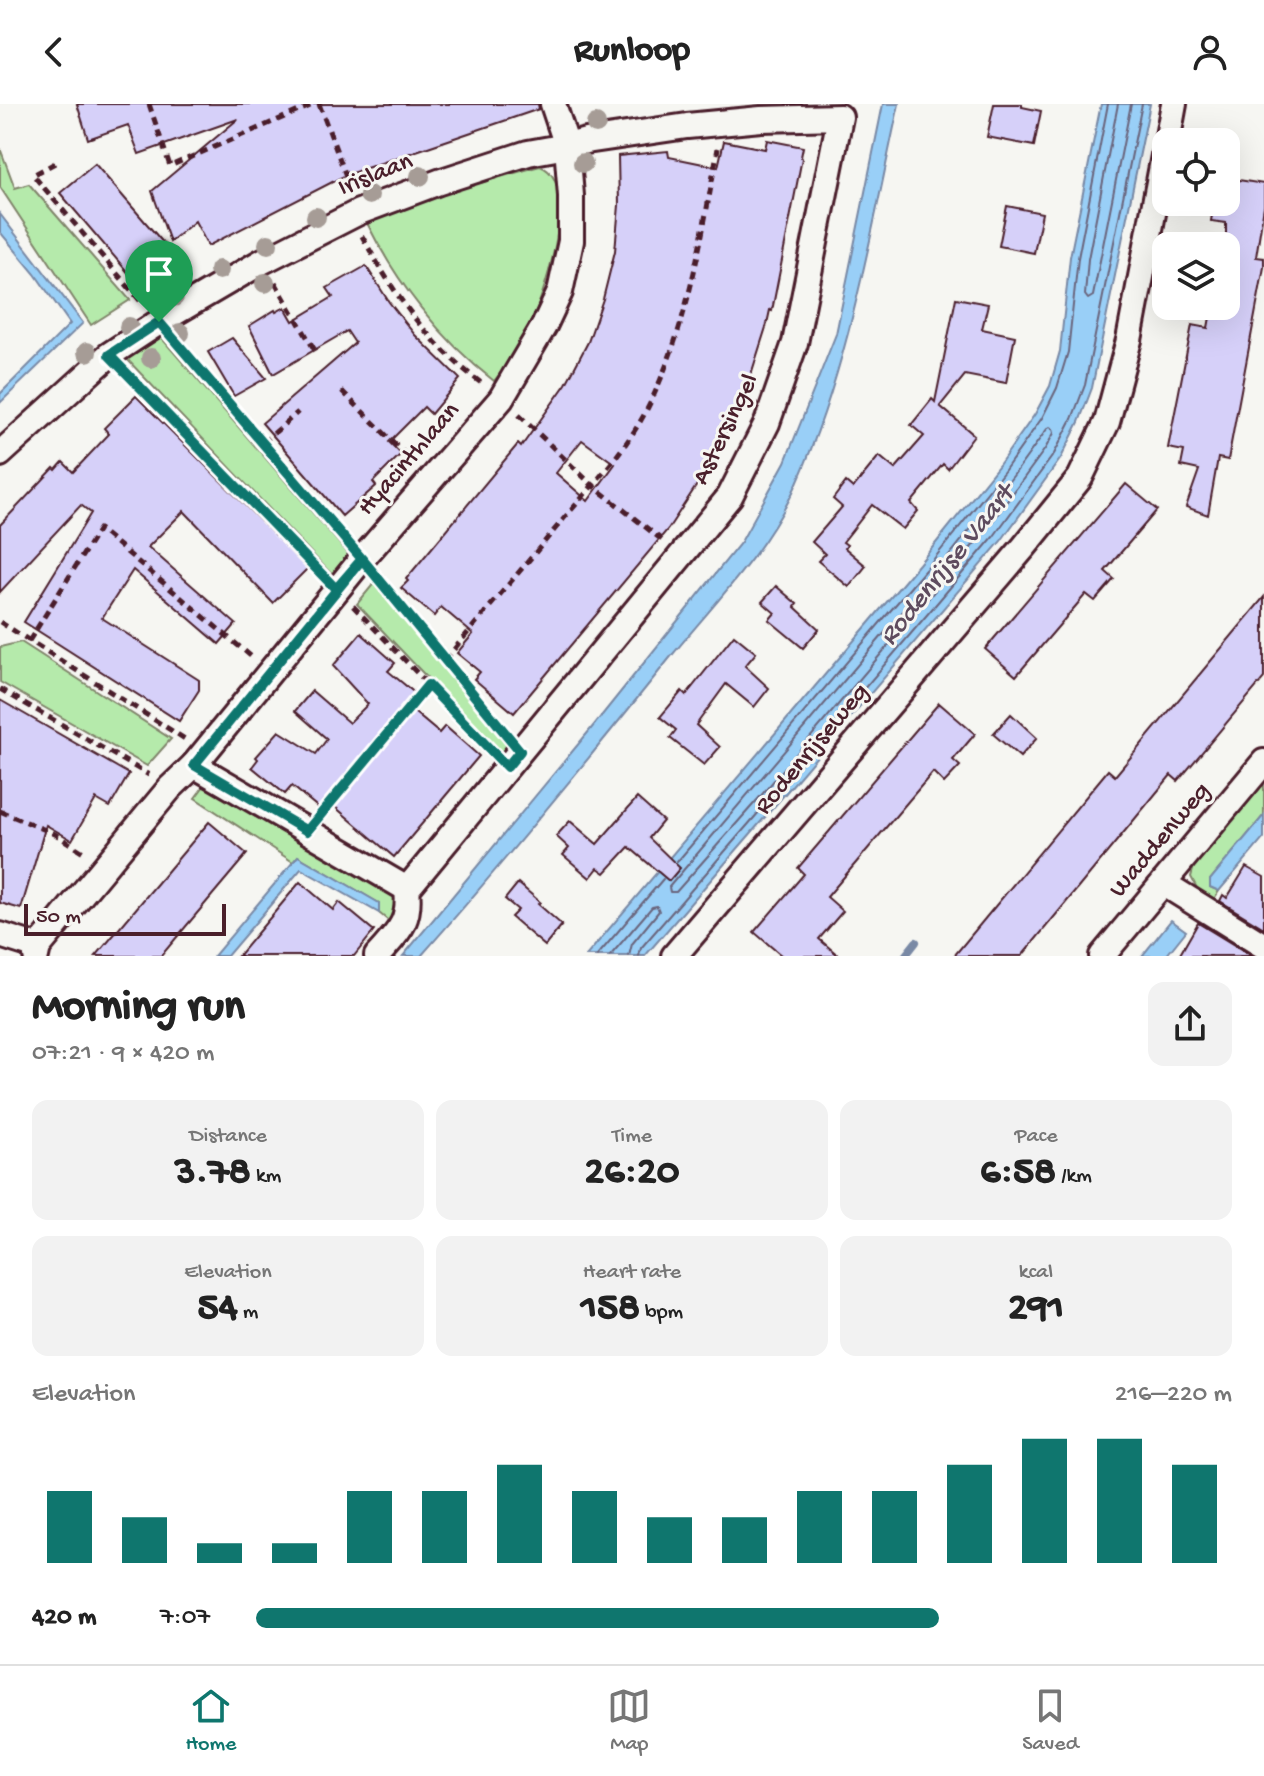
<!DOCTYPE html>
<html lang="en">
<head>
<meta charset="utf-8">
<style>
	:root { --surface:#fff; --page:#f2f2f2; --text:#222; --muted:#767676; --line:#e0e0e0; --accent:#0f766e }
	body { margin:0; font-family:"Gochi Hand",sans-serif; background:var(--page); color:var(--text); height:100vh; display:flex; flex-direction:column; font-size:30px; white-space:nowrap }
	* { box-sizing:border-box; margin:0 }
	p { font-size:26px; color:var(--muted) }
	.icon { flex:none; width:44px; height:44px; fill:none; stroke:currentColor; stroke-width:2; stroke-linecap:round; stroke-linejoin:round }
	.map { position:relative; height:852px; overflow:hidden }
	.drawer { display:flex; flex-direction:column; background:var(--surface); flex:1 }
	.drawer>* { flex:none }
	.tools { position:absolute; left:1152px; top:24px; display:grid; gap:16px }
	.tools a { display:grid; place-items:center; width:88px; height:88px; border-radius:16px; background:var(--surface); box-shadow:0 8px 32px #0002; font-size:40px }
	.scale { position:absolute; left:24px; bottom:20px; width:202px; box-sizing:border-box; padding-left:8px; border:4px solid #4a1f2b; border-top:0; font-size:22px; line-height:28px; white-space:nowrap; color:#4a1f2b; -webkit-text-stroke:6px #f6f6f2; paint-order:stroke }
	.pin { position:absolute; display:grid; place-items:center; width:68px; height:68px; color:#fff; margin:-82px -34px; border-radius:50% 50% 50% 0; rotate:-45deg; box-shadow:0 0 8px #0007 }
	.pin .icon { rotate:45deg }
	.round { display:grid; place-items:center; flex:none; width:84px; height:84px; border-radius:16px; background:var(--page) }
	.summary { display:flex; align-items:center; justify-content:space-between; height:136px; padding:0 32px }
	h1 { font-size:44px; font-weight:700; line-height:60px }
	.figures { display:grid; grid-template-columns:repeat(3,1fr); gap:12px; height:136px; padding:8px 32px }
	.figures div { display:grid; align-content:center; border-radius:16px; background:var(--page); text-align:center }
	.figures b { font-size:40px; font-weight:700 }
	.figures small { font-size:22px; font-weight:400 }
	.figures p { font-size:22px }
	.chart { height:224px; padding:16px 32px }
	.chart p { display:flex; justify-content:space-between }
	.chart svg { width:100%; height:144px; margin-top:8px; stroke:var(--accent); stroke-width:6 }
	ul { padding:0 32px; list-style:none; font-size:26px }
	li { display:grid; grid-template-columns:128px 96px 1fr; align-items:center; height:60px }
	li i { height:20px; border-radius:10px; background:var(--accent) }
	header { display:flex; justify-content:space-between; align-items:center; height:104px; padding:0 32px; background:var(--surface); font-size:36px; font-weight:700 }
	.tab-bar { display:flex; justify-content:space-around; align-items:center; height:112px; border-top:2px solid var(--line); background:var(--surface); font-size:22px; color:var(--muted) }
	.tab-bar a { display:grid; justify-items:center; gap:4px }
	.tab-bar .active { color:var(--accent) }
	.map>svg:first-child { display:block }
	.green { fill:#b5eaab; stroke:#80846b; stroke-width:2 }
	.water { fill:#99cff7; stroke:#7989a5; stroke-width:2 }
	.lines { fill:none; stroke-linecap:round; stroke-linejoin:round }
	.shore { stroke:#6a657d; stroke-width:2 }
	.stream { stroke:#7989a5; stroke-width:8 }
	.building { fill:#d6d0f9; stroke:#4a1f2b; stroke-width:2; fill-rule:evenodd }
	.street-casing { stroke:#4a1f2b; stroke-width:30 }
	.path { stroke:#4a1f2b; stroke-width:5; stroke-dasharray:8 6; stroke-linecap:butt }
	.street { stroke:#f6f6f2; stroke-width:24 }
	.tree { fill:#a69c96 }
	.route-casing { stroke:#fff; stroke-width:16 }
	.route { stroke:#0f766e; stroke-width:10 }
	.labels { text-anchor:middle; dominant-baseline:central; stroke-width:6; stroke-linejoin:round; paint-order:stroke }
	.street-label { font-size:26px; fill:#4a1f2b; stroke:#f6f6f2 }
	.water-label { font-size:28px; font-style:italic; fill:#5e4b5e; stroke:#f6f6f2 }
</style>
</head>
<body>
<header><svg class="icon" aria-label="back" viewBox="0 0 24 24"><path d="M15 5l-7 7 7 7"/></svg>Runloop<svg class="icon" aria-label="person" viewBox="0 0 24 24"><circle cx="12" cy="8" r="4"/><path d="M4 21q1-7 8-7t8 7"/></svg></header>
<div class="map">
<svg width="1264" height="852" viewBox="0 0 1264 852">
	<rect width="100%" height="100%" fill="#f6f6f2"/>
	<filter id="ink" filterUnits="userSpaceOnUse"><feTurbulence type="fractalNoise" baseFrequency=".0125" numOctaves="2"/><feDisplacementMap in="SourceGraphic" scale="16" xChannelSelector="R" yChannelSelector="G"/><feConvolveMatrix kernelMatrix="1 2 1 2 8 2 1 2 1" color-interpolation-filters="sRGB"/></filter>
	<g filter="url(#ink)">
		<g class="green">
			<polygon points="0,44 15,84 29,80 130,196 91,221 0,83"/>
			<path d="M540,62C584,78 541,201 526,231C518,248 506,262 494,277C440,235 396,178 366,117C423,95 481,78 540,62Z"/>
			<polygon points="159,231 353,455 336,475 124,252"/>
			<polygon points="375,478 511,644 502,652 357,500"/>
			<polygon points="21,538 171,635 147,662 0,578 0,543"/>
			<polygon points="1264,673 1264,711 1210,776 1210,783 1219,787 1214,795 1198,786 1191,773 1196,755"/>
			<polygon points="207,678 396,787 401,797 391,819 379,809 379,799 298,752 293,758 195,694"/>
		</g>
		<g class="water">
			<path d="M883,0H899C871,127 850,259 797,379C769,444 717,496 673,550C591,652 508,754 421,852H403L590,626L741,438L785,358L836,230Z"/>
			<polygon points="1101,0 1150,0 1092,284 1079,318 1061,354 1001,437 772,705 645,852 586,852 919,460 999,361 1035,310 1050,282 1060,247 1070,153"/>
			<polygon points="0,110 83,219 0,299 0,290 70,220 35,170 0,128"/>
			<polygon points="1264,711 1264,734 1219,787 1210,783 1210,776"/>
			<polygon points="298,752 379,799 379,809 301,765 227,852 214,852"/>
			<polygon points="1171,816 1186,827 1166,852 1142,852"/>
		</g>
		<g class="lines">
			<g class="shore">
				<polyline points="1118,0 1088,155 1085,191 1088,195 1093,192 1131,0"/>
				<polygon points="1050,323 1053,325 1054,329 1045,345 986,426 759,694 676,788 670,788 669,783 933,472 1013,372 1047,325"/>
				<polyline points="677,758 925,466 1005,366 1042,314 1057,284 1068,248 1078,154 1108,0"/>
				<polyline points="597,852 663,775"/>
				<polyline points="610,852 652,803 657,802 659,807 632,840 629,852"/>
				<polyline points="639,852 641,844 766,700 994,432 1054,350 1072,315 1085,281 1142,0"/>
			</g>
			<polyline class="stream" points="905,852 916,838"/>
		</g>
		<g class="building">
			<polygon points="77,0 538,0 539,5 346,71 208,142 195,117 170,138 152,87 238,15 139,50 128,21 88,35"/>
			<polygon points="994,0 1022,0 1022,3 1041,7 1034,42 987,33"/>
			<path d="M767,36L803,43L801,53L802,54L772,207L770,206L767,220L748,280L731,320L708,364L668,425L514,609L474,575L480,568L457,549L473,530L441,503L434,512L401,484L408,477L406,475L518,340L521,343L566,280L588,238L603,195L615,147L619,101L618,52L668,47L669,53L718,63L724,37L765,45ZM582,336L615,360L588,397L556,369Z"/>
			<polygon points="95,60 166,142 160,147 170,160 142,185 60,89"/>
			<polygon points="1226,74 1264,80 1264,102 1256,153 1264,154 1264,163 1228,356 1218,354 1208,411 1186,403 1199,366 1181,362 1184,347 1168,344 1192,221 1208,224 1212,202 1226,202 1226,119 1211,117 1214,98 1226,98"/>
			<polygon points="1007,102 1042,109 1034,149 999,142"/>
			<polygon points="366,162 389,198 415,231 460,275 431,310 424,303 389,338 401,350 373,378 376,382 342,412 262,319 355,239 347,227 273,270 249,222 275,206 276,208 285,203 293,217 333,193 327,184"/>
			<polygon points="956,194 988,200 982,225 1015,232 1006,279 965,271 940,302 974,331 948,365 943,360 911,399 918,407 903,425 872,401 843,438 847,441 845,444 866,462 849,483 818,457 825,450 812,438 842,403 833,395 846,378 853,384 879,352 895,365 924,332 911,321 932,295 935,298"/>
			<polygon points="232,234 266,274 234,292 208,248"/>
			<polygon points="136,292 308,464 273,499 184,407 148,443 236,520 219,540 133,466 102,514 199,576 199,586 179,617 24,518 91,409 81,401 0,488 0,421 54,364 56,366 63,358 73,368 109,330 104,324"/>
			<polygon points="1126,380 1157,406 1105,467 1114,475 1095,497 1086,490 1016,572 985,545"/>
			<polygon points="776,482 797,500 795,503 819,525 803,544 769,516 775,509 762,498"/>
			<polygon points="1264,493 1264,574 1178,677 1171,671 1022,852 954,852 1108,666 1115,672"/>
			<polygon points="361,529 395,559 388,567 417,591 408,603 439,629 445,622 479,652 394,753 328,697 321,706 292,682 285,690 252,663 258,655 256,653 279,627 316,650 327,635 295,607 312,587 349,619 368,600 333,562"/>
			<polygon points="734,531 756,549 745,562 769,584 754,603 726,580 696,621 720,643 704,661 670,634 676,626 660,613 682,587 686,591"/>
			<polygon points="0,596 129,670 110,703 96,695 72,736 46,721 21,805 0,799"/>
			<polygon points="939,599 975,630 953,656 960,662 944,679 933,668 827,793 843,807 819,835 839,852 782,852 754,828 804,770 798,764"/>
			<polygon points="1011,610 1037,634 1020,653 993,630"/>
			<polygon points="637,694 663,717 649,734 680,764 669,777 629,743 605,769 598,764 590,774 563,751 569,744 556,732 570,717 597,740"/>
			<polygon points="209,718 247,750 161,852 96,852"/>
			<polygon points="1246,763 1264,773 1264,824 1220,797 1223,791 1227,794"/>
			<polygon points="300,778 333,806 339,798 374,827 354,852 238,852"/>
			<polygon points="518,779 540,798 538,800 562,821 545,842 511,813 518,806 505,795"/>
			<polygon points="1198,819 1252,852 1179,852"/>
		</g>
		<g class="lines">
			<g class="street-casing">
				<g id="street">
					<polyline points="1167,38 1174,0"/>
					<path d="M0,350L109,251L159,218L263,157L359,108L439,78L528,49L567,42L586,37L687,22L761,15L840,13L795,239L767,319L730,392L407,785C411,819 398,828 377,852"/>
					<polyline points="194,661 407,785"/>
					<polyline points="1163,779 1264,842"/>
					<polyline points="0,831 38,843"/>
					<polyline points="36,852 38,843 170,684 194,661 362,455 501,295 544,222 560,188 571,137 571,92 567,42 553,0"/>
					<polyline points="674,852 1024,443 1080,374 1107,318 1129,236 1166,41"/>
					<polyline points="1102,852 1264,658"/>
				</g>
			</g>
			<g class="path">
				<polyline points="149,0 170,62 315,0"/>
				<polyline points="319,0 352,88"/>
				<polyline points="55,59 33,71 143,200"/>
				<path d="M362,132C395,192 428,240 484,281"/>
				<polyline points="275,178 317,250"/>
				<polyline points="173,235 346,437"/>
				<polyline points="124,266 321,469"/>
				<polyline points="342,287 415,360"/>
				<polyline points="519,311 592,381 662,436"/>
				<polyline points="263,339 298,308"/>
				<polyline points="378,475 504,628"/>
				<polyline points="353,502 490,645"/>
				<polyline points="0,518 185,635"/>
				<polyline points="29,537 99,425 253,554"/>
				<path d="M445,556C485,508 526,460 566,412C597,376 632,339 652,295C690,214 702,130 718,44"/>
				<polyline points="0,585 149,671"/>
				<polyline points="0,707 55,730 85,749"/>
				<polyline points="321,709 428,581"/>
			</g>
			<use href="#street" class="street"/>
		</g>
		<g class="tree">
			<circle cx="596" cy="20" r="10"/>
			<circle cx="583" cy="59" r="10"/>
			<circle cx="420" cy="72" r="10"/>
			<circle cx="369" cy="91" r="10"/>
			<circle cx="316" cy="113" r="10"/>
			<circle cx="268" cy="140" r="10"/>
			<circle cx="219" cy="166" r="10"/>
			<circle cx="265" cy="179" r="10"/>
			<circle cx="174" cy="193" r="10"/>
			<circle cx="129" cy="223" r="10"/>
			<circle cx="180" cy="229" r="10"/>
			<circle cx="87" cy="248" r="10"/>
			<circle cx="151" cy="254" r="10"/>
		</g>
	</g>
	<g class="lines" filter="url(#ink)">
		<g class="route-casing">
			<polyline id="route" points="159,218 362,455 194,661 307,727 428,581 507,663 520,647 362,455 336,485 109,251 159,218"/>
		</g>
		<use href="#route" class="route"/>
	</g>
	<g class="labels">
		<g class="street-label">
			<text transform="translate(376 72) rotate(-22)">Irislaan</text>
			<text transform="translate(727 326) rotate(-64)">Astersingel</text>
			<text transform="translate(410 356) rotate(-49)">Hyacinthlaan</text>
			<text transform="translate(813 646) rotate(-50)">Rodenrijseweg</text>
			<text transform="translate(1161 737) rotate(-50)">Waddenweg</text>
		</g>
		<g class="water-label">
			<text transform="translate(948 462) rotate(-51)">Rodenrijse Vaart</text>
		</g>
	</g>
</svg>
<div class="tools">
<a><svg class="icon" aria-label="locate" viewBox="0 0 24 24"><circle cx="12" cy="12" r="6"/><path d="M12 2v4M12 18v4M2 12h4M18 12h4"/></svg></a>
<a><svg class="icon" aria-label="layers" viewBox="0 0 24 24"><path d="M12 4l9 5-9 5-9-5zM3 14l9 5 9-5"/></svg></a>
</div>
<div class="scale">50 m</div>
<div class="pin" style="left:159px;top:218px;background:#1e9e55"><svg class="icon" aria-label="arrive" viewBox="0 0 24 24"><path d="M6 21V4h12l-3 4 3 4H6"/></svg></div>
</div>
<section class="drawer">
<div class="summary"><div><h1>Morning run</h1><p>07:21 · 9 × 420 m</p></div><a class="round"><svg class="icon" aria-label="share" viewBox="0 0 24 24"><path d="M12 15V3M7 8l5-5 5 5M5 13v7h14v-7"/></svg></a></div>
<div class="figures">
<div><p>Distance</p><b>3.78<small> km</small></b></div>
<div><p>Time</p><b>26:20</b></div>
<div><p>Pace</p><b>6:58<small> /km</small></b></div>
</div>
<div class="figures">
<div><p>Elevation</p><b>54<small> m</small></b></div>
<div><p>Heart rate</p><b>158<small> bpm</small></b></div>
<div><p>kcal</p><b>291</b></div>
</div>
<div class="chart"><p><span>Elevation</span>216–220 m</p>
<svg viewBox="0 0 160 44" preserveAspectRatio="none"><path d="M5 44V22M15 44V30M25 44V38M35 44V38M45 44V22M55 44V22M65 44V14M75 44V22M85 44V30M95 44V30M105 44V22M115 44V22M125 44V14M135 44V6M145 44V6M155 44V14"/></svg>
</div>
<ul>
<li><b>420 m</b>7:07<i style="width:70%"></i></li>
</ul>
</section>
<nav class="tab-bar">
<a class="active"><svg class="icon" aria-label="home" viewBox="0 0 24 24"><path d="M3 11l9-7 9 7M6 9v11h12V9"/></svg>Home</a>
<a><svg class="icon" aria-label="map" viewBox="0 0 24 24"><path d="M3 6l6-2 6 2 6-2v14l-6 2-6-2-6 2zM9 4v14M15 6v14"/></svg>Map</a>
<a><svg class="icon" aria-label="saved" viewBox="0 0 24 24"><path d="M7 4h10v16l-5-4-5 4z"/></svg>Saved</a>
</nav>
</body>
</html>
